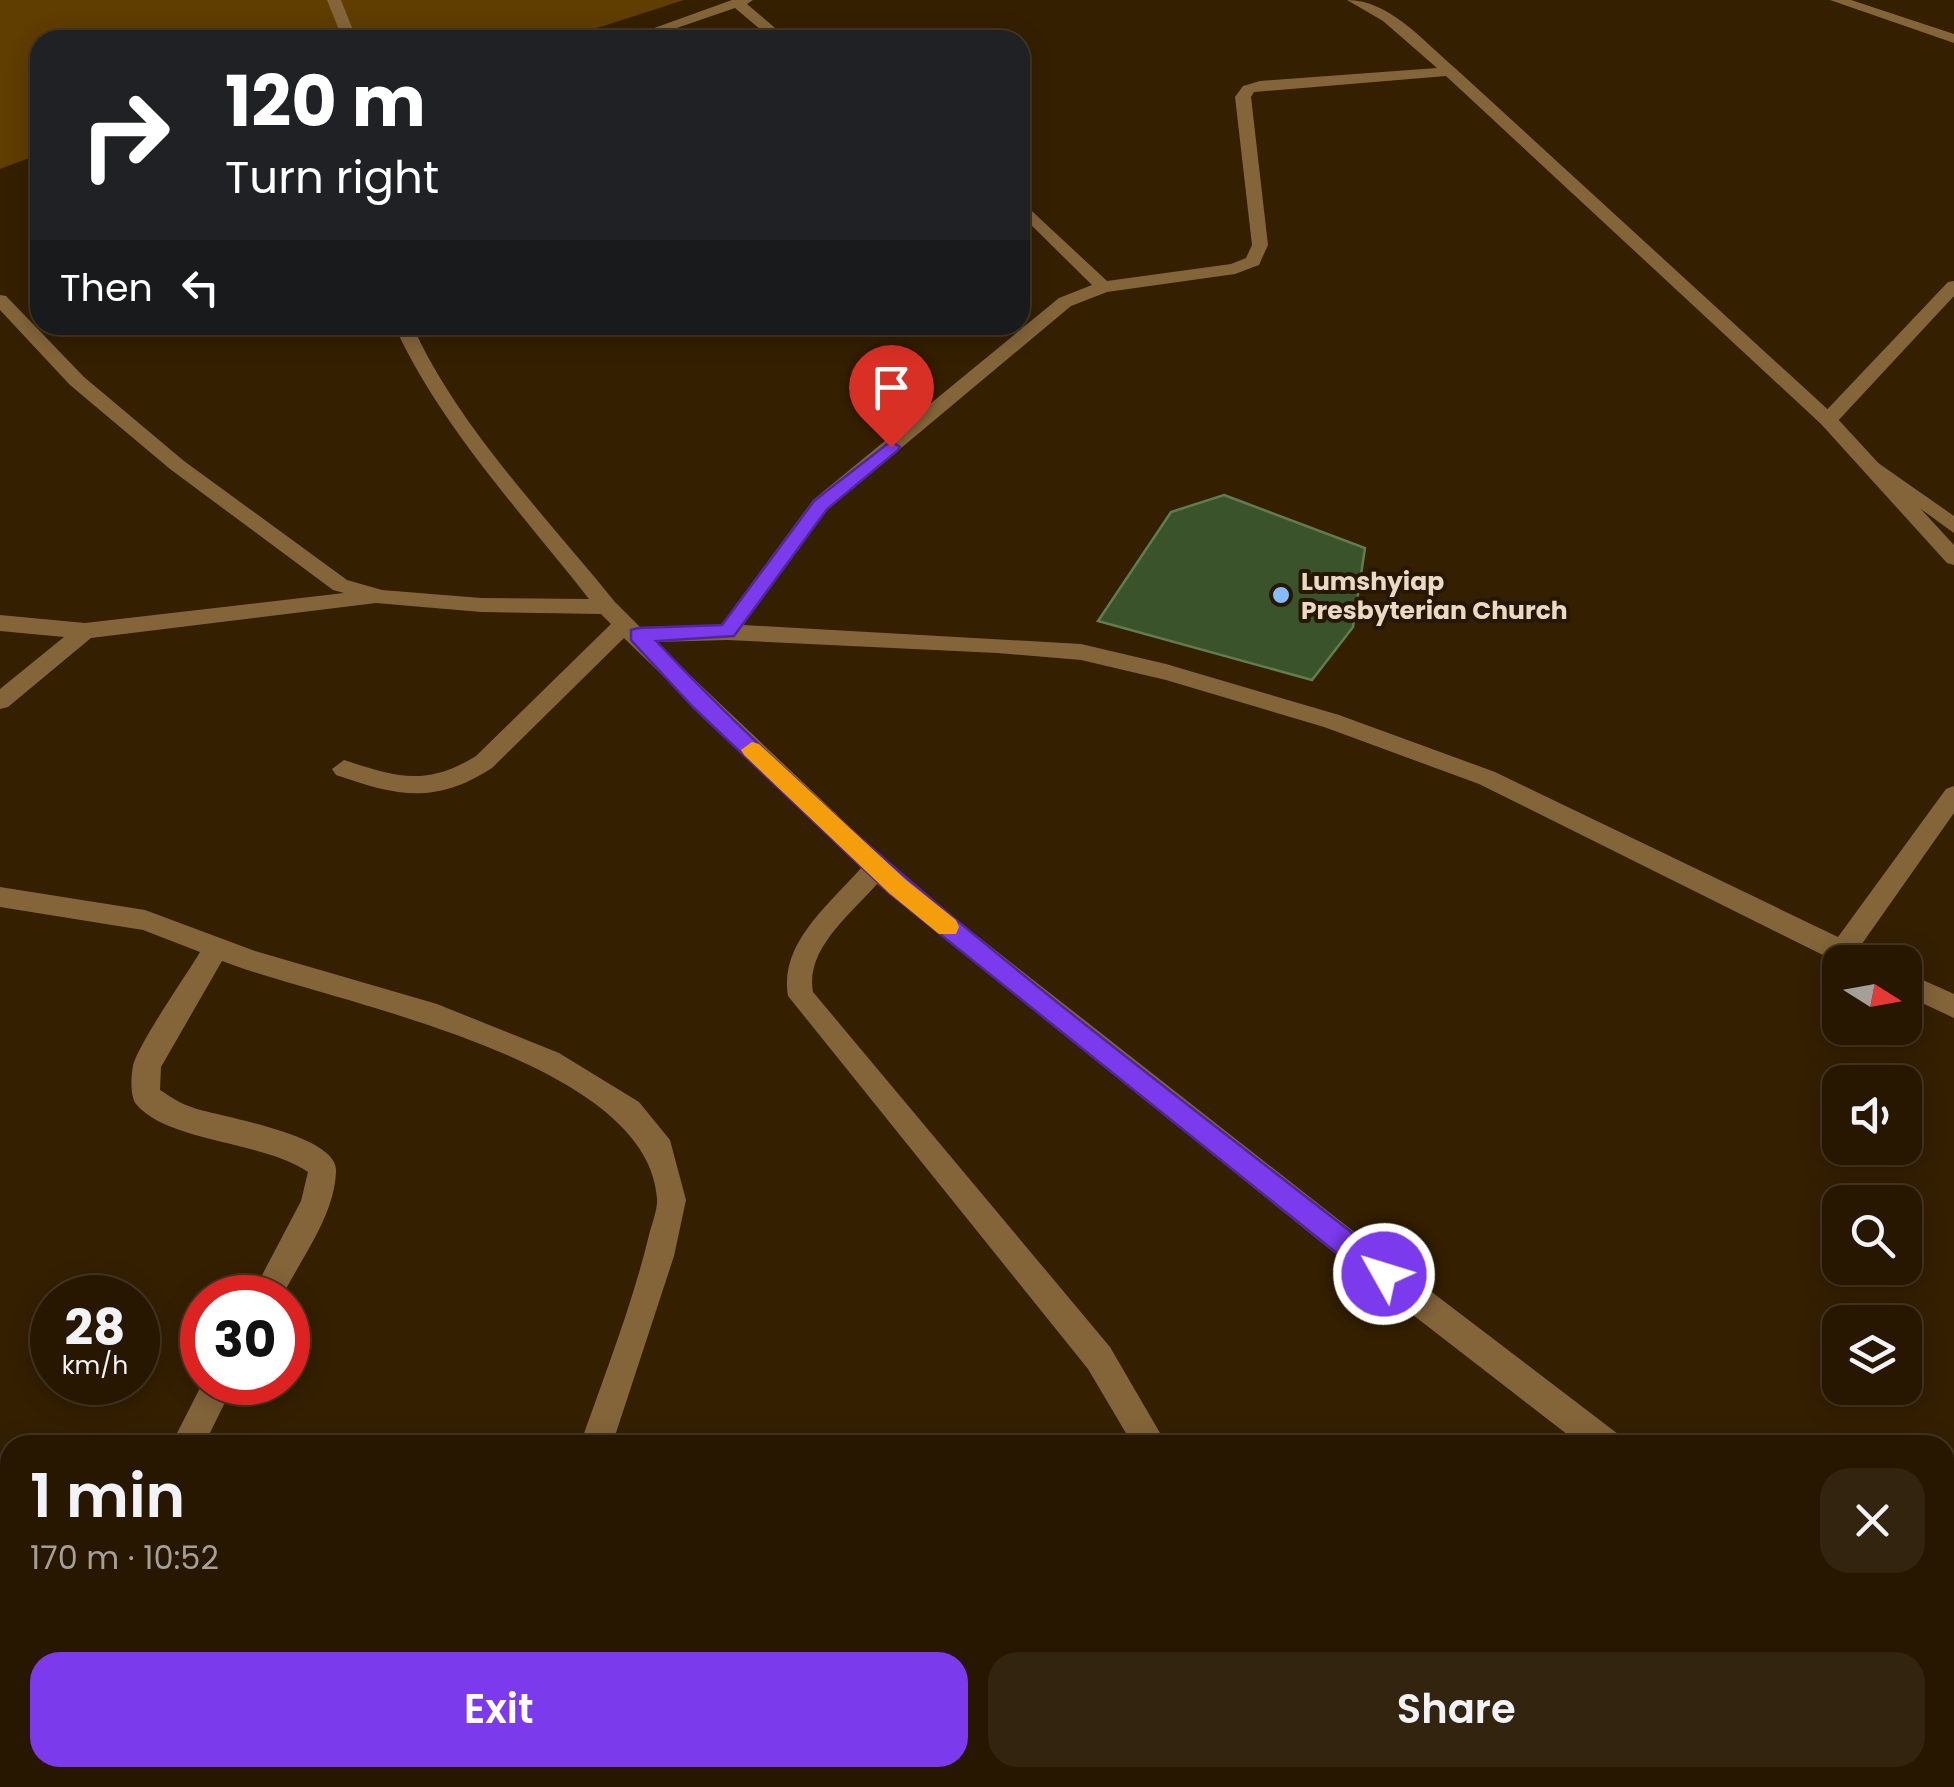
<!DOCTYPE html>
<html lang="en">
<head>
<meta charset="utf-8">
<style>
	:root { --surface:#271700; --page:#33240f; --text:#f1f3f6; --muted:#a49f99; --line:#433622; --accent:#7c3aed }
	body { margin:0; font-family:Poppins,sans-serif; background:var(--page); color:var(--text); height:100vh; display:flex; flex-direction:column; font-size:38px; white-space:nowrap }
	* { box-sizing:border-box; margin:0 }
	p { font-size:32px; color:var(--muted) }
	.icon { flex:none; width:55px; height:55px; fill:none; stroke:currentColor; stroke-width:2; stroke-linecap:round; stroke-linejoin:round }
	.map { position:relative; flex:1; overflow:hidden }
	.sheet { position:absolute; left:0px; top:1435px; width:1955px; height:352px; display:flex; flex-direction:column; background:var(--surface); border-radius:30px 30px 0 0; box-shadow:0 5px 25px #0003,0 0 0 2px var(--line) }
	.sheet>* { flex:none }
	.guide { position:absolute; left:30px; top:30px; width:1000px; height:305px; border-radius:30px; box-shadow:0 5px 25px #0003,0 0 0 2px var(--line); background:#202124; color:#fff; overflow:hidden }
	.needle { width:65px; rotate:101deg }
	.buttons { position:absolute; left:1822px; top:945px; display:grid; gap:20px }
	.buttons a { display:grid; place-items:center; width:100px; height:100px; border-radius:20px; background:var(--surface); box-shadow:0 5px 25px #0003,0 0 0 2px var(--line); font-size:50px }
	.speed { position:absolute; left:30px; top:1275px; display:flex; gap:20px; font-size:50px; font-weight:700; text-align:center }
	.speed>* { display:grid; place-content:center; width:130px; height:130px; border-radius:50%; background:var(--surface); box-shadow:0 5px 25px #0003,0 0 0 2px var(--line); line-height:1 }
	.speed small { font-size:25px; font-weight:400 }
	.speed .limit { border:15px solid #d22; background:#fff; color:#111 }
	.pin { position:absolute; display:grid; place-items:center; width:85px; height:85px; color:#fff; margin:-102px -42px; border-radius:50% 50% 50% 0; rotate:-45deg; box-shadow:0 0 10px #0007 }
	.pin .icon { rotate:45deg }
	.me { position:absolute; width:110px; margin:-55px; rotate:309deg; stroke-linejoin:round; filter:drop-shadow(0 0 8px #0008) }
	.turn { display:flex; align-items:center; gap:35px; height:210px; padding:0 30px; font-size:45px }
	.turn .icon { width:130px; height:130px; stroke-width:2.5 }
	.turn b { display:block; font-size:70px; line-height:85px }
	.then { display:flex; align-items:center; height:95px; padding:0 30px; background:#0003; gap:20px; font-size:38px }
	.round { display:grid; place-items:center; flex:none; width:105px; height:105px; border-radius:30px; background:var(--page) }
	.headline { display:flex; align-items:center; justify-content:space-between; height:170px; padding:0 30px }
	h1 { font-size:60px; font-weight:600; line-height:75px }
	.button { display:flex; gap:20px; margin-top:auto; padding:20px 30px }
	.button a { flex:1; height:115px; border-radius:30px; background:var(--accent); color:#fff; font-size:40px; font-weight:600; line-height:115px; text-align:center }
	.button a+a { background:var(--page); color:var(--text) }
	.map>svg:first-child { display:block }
</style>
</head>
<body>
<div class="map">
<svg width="1954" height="1787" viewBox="0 0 1954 1787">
	<rect width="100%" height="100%" fill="#341f00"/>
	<!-- green -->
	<path fill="#603d00" d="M0,0H684L560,40H40V154L0,169Z"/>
	<!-- building -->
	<path fill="#3a532a" stroke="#627c52" stroke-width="2.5" d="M1224,495L1365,548L1353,627L1312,680L1098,621L1171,512Z"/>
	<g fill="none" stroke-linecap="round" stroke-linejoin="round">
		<!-- lane -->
		<path fill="#84653a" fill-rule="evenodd" d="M1954,281V296L1835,424H1821V416L1948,282Z
			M1871,458L1954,516V533L1864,468V460Z"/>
		<!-- street -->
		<path fill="#84653a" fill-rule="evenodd" d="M327,0H341L357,40H343Z
			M732,0H753L747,4L789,40H773L735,8L642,40H621Z
			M1347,0C1390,0 1424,42 1455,68L1835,416L1954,545V565L1947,563L1821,424L1446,76L1254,92L1251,97L1268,245L1259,265L1235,274L1107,292L1071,306L827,510L743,625L1081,644L1166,664L1339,715L1495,772L1838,937L1946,789L1954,786V813L1859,948L1873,954L1877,962L1833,960L1479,784L1324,727L1166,680L1081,660L997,653L727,640L655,642L906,880L1395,1264L1618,1434L1623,1445H1581L1373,1284L877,884C851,914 805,949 813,992L1110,1347L1167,1445H1133L1088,1369L788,996C779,943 829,905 861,868L624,638L492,768C435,805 397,796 336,775L332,769L344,760C396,777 426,787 476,756L611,624L601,614L481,612L376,603L91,638L8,707L0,709V689L64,637L0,631V615L85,623L344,593L333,590L170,469L70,385L0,310V295L6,296L84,377L184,461L347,580L382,590L481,598L589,599C521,512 440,426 394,325H412C459,428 544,514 615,602L640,627L721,625L813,500L1059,298L1092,285L1020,214V200L1107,281L1231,264L1246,258L1252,245L1235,97L1243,86L1260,81L1437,68L1383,21Z
			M1830,0H1851L1954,34V43Z
			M0,887L145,910L255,951L437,1004L559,1053L639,1102L670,1140L686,1200L674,1256L612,1445H580C604,1376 632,1306 649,1235C652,1223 658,1209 657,1198C647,1057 330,1003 222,961L161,1067L160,1090C171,1097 181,1104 194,1108C221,1117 338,1135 336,1171C335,1215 301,1259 281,1298H250L301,1201L308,1172C263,1141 167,1142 136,1104C130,1096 131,1076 133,1066C138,1044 186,976 200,952L143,930L0,907Z
			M1905,972L1954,994V1018L1905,995Z
			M203,1382H235L204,1445H171Z
			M1945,1663L1954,1666V1702L1945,1699Z
			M24,1778H60L56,1787H20Z
			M718,1778H763L767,1787H722Z
			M1266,1778H1302L1304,1787H1268Z"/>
	</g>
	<!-- route -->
	<path fill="#7c3aed" stroke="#51269a" stroke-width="2.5" d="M891,441L900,447L897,451L827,509L734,636L656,641C877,876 1141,1066 1393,1265L1397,1274L1393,1283L1384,1287L1374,1283L889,893L694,708L631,640V630L638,628L722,625L814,501Z"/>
	<!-- slow -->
	<path fill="#f59e0b" d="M752,742L759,744L906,880L956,920L959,927L956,934H939L889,893L744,755L741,750Z"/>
	<!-- markers -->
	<circle fill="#87bbfb" stroke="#261702" stroke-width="4" cx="1281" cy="595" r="10"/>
	<g text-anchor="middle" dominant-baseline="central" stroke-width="8" stroke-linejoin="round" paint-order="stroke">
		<!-- poi labels -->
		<g font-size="25" font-weight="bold" fill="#ead9c3" stroke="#261702" text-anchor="start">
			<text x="1301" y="581">Lumshyiap<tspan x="1301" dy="29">Presbyterian Church</tspan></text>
		</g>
	</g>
</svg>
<div class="buttons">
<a><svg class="needle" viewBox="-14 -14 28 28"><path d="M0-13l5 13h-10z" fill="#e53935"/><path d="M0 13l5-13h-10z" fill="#a49f99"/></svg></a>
<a><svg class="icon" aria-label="sound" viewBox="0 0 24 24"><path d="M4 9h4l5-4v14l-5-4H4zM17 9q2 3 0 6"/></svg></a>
<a><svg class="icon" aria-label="search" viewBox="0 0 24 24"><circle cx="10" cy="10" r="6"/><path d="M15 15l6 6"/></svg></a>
<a><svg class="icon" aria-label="layers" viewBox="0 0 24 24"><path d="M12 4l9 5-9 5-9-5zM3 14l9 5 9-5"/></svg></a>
</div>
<div class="speed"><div>28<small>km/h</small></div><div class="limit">30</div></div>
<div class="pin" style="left:891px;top:447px;background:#d93025"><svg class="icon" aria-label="arrive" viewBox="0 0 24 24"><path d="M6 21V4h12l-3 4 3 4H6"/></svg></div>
<svg class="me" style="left:1384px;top:1274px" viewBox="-20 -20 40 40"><circle r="17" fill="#7c3aed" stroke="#fff" stroke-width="3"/><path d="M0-11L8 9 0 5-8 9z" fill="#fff"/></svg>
<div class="guide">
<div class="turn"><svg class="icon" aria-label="right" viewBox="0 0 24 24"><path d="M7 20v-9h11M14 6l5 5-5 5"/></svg><div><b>120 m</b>Turn right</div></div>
<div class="then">Then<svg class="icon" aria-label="left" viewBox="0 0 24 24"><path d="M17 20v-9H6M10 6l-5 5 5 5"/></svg></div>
</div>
<section class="sheet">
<div class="headline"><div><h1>1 min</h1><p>170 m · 10:52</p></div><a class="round"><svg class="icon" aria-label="close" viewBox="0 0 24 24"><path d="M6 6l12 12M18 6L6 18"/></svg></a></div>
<div class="button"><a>Exit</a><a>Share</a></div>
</section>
</div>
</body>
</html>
